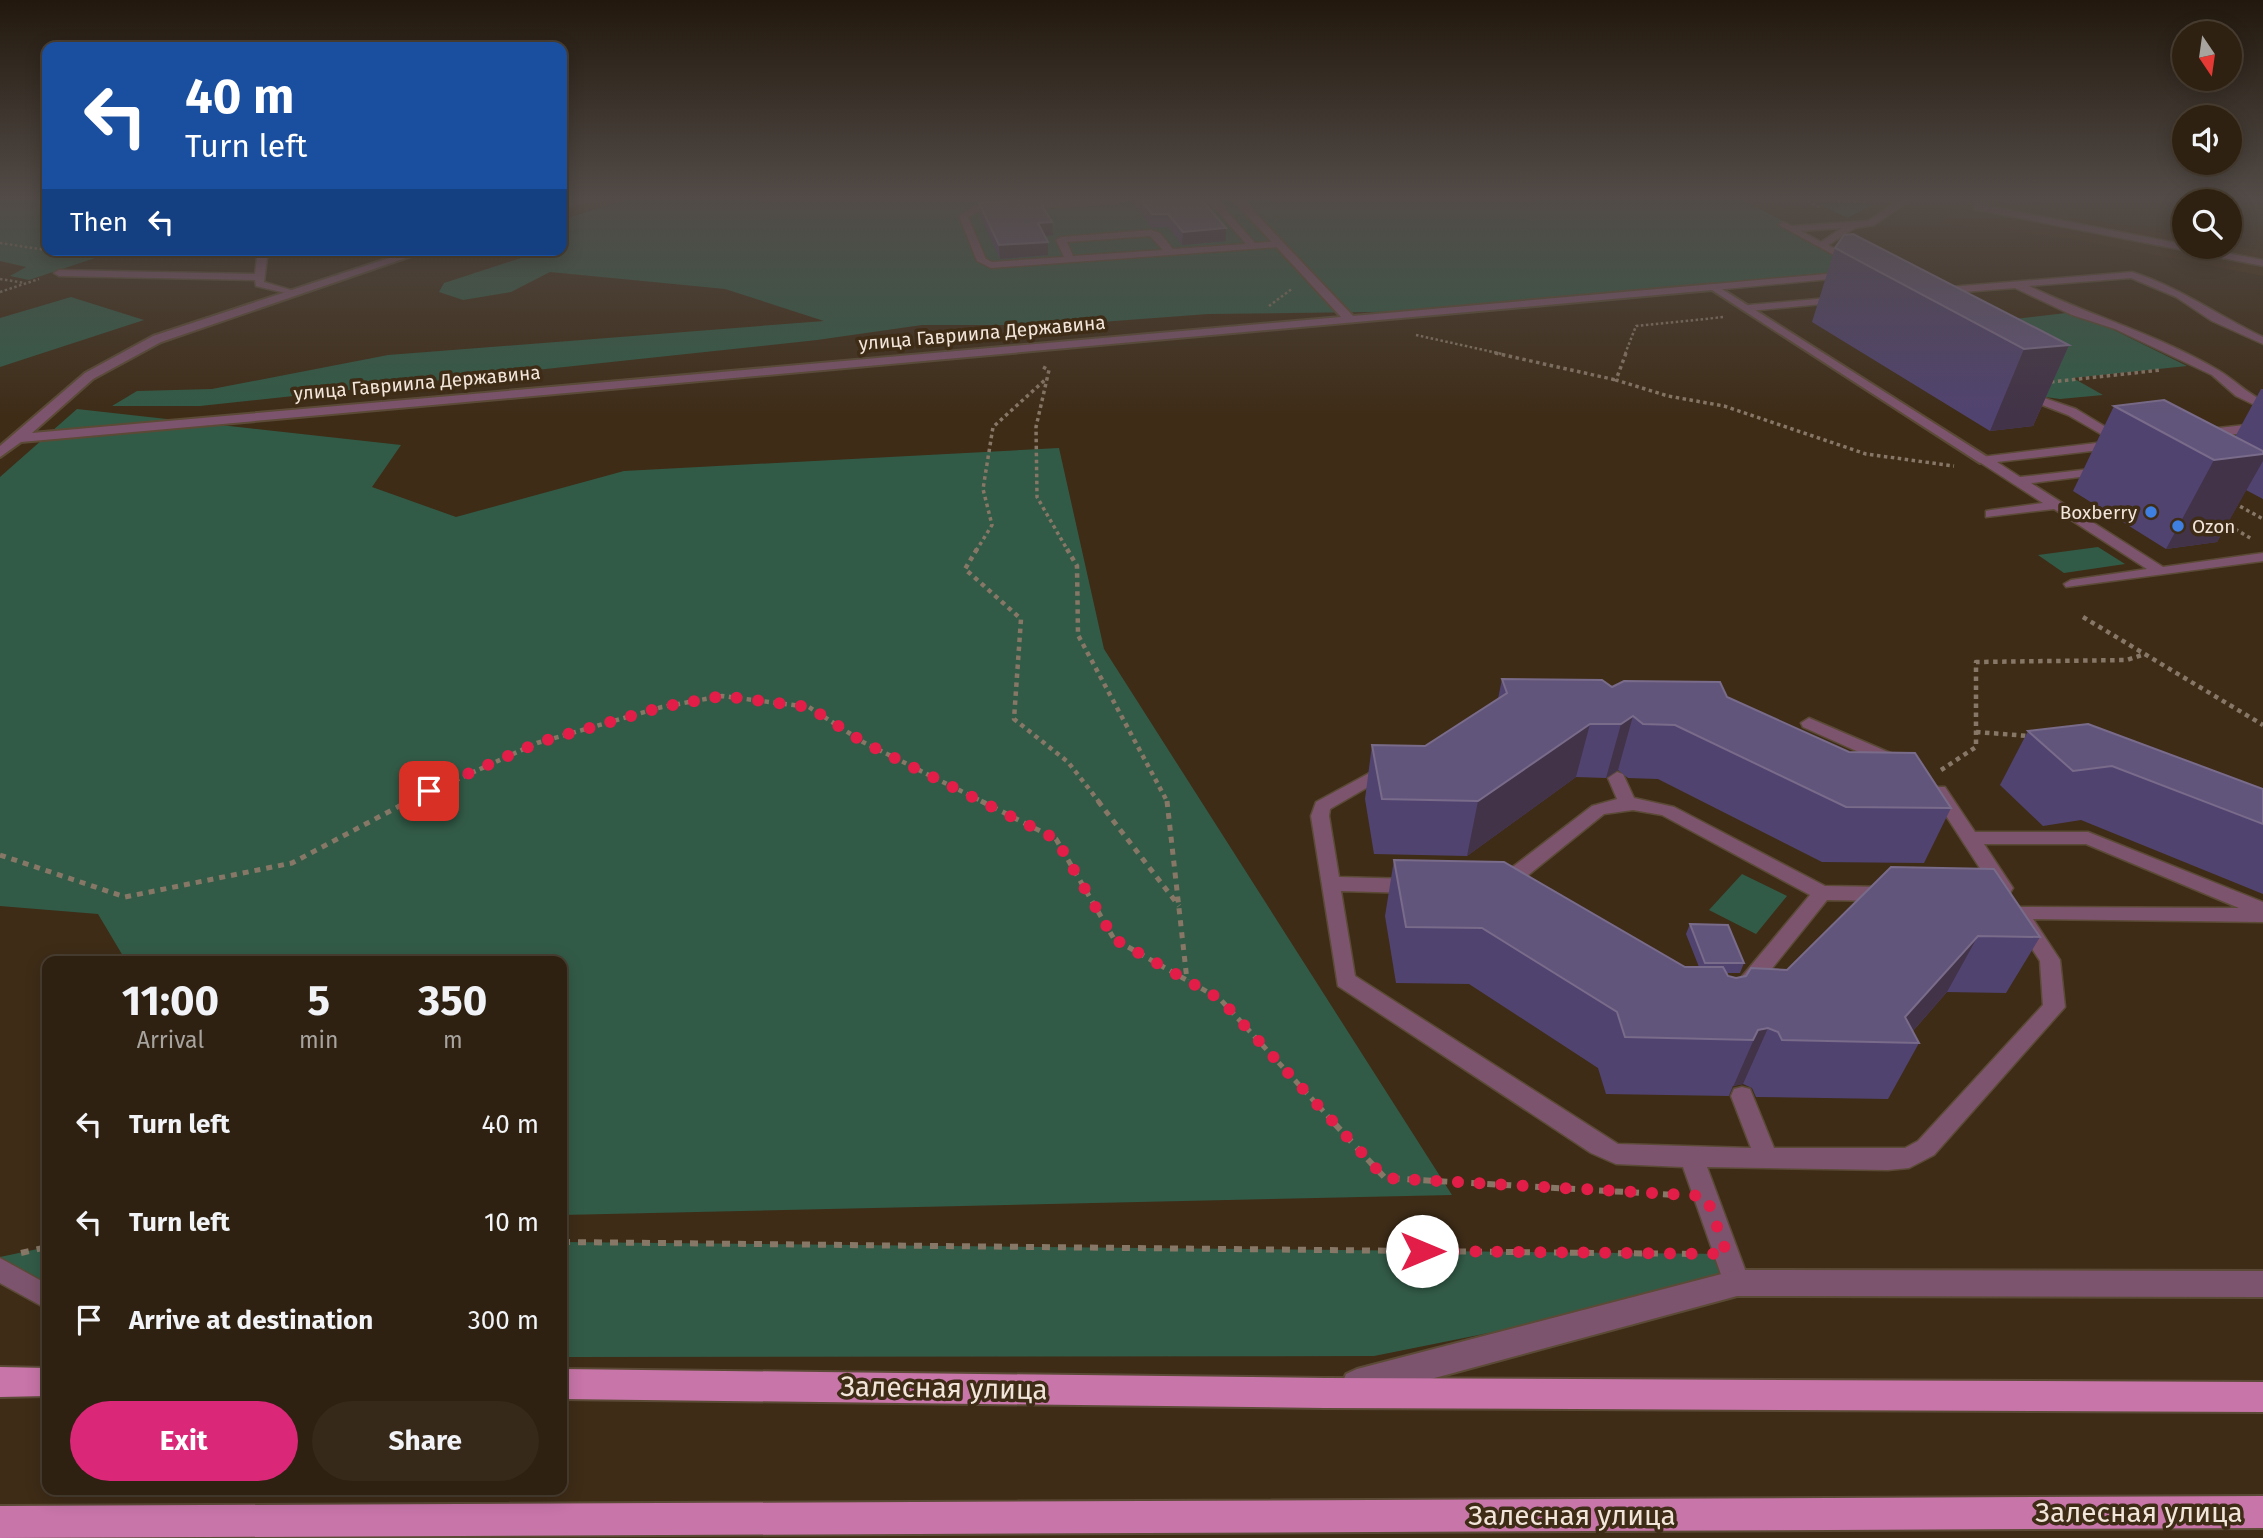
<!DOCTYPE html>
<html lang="en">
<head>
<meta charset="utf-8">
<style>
	:root { --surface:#2e2111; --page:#36291a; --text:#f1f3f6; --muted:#a7a39f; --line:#493e31; --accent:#db2777 }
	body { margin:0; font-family:"Fira Sans",sans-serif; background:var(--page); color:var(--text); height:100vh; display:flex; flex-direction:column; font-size:26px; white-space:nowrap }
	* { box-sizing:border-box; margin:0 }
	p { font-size:23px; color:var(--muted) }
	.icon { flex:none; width:38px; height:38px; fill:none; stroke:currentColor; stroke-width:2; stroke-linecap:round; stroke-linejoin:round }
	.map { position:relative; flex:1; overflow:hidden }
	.details { position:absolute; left:42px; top:956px; width:525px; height:539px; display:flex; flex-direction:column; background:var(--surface); border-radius:14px; box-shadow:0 4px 18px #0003,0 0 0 2px var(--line) }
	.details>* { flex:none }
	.top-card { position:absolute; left:42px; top:42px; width:525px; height:214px; border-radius:14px; box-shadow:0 4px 18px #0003,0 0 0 2px var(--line); background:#1a4fa0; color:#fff; overflow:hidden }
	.needle { width:46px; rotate:167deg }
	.buttons { position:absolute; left:2172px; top:21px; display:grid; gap:14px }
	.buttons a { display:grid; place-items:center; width:70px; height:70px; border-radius:50%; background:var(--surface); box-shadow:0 4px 18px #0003,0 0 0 2px var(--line); font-size:35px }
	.pin { position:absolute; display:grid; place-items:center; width:60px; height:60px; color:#fff; margin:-30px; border-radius:14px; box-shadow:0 4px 10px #0006 }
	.me { position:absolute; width:77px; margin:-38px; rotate:90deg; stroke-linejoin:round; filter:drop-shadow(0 0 5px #0008) }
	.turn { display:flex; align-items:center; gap:24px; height:147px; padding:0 28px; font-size:32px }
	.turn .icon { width:91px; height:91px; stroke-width:2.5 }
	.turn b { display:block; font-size:49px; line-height:60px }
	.then { display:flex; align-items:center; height:66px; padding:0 28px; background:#0003; gap:14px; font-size:26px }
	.eta { display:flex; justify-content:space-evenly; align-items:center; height:119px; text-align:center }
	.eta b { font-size:42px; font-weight:700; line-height:49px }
	.action { display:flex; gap:14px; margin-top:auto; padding:14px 28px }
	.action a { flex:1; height:80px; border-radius:42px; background:var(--accent); color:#fff; font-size:28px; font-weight:700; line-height:80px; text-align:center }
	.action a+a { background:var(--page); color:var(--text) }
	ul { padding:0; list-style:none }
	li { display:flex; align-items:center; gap:21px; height:98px; padding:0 28px }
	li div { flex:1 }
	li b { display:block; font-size:26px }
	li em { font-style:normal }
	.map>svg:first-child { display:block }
</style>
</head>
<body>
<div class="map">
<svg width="2263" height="1538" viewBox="0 0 2263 1538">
	<rect width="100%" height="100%" fill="#3e2c17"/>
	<!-- built -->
	<path fill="#483016" d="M1962,200H1981L2184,237V247L2230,245L2263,251V276L2079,240L1941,223Z"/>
	<!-- green -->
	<path fill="#325b47" d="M0,200H47V250H119L29,280L10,276L26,267L0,261Z
		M622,200H1743L1787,223L1777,225L1848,264L1842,272L1448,311L1208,314L1061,325H922L817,340L200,406H112L137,391L212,389L388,355L824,321L725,289L550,272L511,292L463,300L439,292L444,283L527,256L523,250H562V220Z
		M1814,202L1869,203L1874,205L1847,218Z
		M71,297L144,320L0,367V318Z
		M2066,313L2106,326L2187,366L2073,378L2103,395L2060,399L2045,397L1971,324Z
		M77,409L401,445L372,487L456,517L624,471L1059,448L1104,649L1452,1195L562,1215V961H126L98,914L0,906V477Z
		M2098,547L2125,564L2064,573L2038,555Z
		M1742,874L1787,896L1756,934L1709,910Z
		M562,1242L1726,1254L1737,1283L1374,1356L562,1357Z
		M47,1247V1286L0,1267V1257Z"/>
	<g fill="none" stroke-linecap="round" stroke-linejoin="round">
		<defs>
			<path id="service" d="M1081,200H1121L1117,203L976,212L968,217L986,259L992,262L1064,257L1056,240L1061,237L1151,230L1160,233L1173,249L1246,244L1208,200H1217L1255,243L1279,241L1284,244L1279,247L991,268L977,261L959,216L974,207ZM1150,236L1163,250L1073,256L1067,242Z
				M1900,200H1910L1874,225L1855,228L1828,245L1857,261L1859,263L1854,266L1779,225L1783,222L1792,226L1868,221ZM1842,228L1821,242L1801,231Z
				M1977,204L2263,260V266L1974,209Z
				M258,250H268L264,282L294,291V295L256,286L255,280L59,276L54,273L59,270L255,274Z
				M1848,272L1853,275L1851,277L1714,290L1709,287L1714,284Z
				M2132,272C2179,287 2219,316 2263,337V344L2212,321L2176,297L2131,278L2029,286C2091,316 2159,335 2218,370C2235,380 2244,391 2263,401V409L2236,396L2212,375L2115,329L2072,315L2015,288L1937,294L1932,291L1937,288Z
				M1839,297L1844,300L1843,302L1749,311L1744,308L1749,305Z
				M2019,392H2027L2076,409L2127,440L2117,448L1997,462L2020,477L2108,467V473L2103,474L2031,483L2163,567L2263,553V561L2066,587L2064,584L2071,580L2147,569L2054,509L1986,517V511L1991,510L2043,503L1981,463V457L2113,441L2068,415L2019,396Z
				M2263,423V431L2200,438L2194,434L2200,430Z
				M1809,718L1902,758L1905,762L1896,767L1890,766L1803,727L1801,723Z
				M1388,763L1394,764L1397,768L1394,772L1330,809L1329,816L1339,877L1411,879L1418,881L1421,886L1418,891L1411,893L1341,891L1355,976L1618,1144L1751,1148L1731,1096L1734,1089L1742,1087L1750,1089L1774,1148H1905L1918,1141L2043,1005L2040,961L2008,912L2011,907L2239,908L2086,844H1984L2013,888L2010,893H1996L1930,791L1933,787H1945L1975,832H2088L2263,902V922L2033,919L2060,960L2065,1007L1934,1155L1909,1168L1888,1170L1707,1167L1750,1283L1746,1291L1737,1295L1728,1291L1724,1283L1683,1167L1616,1164L1591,1153L1338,986L1311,816L1316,802Z
				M1617,772L1623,774L1634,798L1674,807L1825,886L1886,887L1893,889L1896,894L1893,899L1886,901L1827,900L1753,992L1746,994L1739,992L1736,986L1739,980L1810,895L1662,815L1633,810L1604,814L1511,889H1497L1494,884L1497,879L1592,806L1617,799L1608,778Z
				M0,1258L47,1284V1309L0,1283Z"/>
			<path id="minor" d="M572,200H587L562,209V203Z
				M1233,200H1243L1353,316L1714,284L1992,460L1980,463L1712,290L21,442L0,457V446L85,373L153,336L413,250H429L161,342L93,379L32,433L1341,317Z
				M1737,1270L2263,1271V1297L1737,1296L1357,1399L1346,1394L1342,1384L1346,1374L1357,1369Z"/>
			<path id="primary" d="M0,1367L47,1368V1396L0,1397Z
				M562,1369L1325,1378L2263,1382V1412L1325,1408L562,1399Z
				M2263,1496V1528L0,1538V1506Z"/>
		</defs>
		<!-- service casing -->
		<use href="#service" stroke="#5b4a36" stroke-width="3"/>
		<!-- minor casing -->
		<use href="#minor" stroke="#5b4a36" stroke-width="4"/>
		<!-- primary casing -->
		<use href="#primary" stroke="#5b4a36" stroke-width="4"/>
		<!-- path-far4 -->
		<path stroke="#877766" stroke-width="2.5" stroke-dasharray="2.5 2.5" stroke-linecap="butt" d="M1803,200L1866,202
			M1808,201L1819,207
			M0,243L59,252
			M94,253L104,250
			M0,279L25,283
			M0,292L39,279
			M1269,306L1293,288
			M1416,335L1502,354
			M1625,354L1636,326L1724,317"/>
		<!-- path-far3 -->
		<path stroke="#877766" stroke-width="3.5" stroke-dasharray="3.5 3.5" stroke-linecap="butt" d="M1495,353L1616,380
			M1626,353L1616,380L1668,396L1724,406L1866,454L1954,466
			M1043,367L1049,370L1036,427L1037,497L1068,551
			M2051,382L2161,370
			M2234,503L2263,519
			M2223,522L2252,539
			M976,551L992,525L983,489L993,427L1046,379"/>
		<!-- path-far2 -->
		<path stroke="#877766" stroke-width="4.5" stroke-dasharray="4.5 4.5" stroke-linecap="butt" d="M977,549L965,569L1021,619L1014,719L1068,762L1100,803
			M1067,549L1077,566L1078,635L1168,803
			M2083,617L2263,725
			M1976,732L2029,736
			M1941,770L1976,747V662L2127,660L2145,654
			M406,803L537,743L662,707L722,696L809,707L863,742L985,803"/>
		<!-- path-far1 -->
		<path stroke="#877766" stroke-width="5" stroke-dasharray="6 6" stroke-linecap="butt" d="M981,801L1056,839L1114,939L1220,999L1337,1126
			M1098,801L1179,906
			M1167,801L1187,980
			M0,855L125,897L292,863L409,801"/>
		<!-- path -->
		<path stroke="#877766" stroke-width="6" stroke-dasharray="8 8" stroke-linecap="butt" d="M1335,1124L1385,1178L1677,1195
			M562,1242L1698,1254
			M21,1253L47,1247"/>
		<!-- service -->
		<use href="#service" fill="#7d546d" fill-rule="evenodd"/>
		<!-- minor -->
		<use href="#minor" fill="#7d546d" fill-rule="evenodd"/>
		<!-- primary -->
		<use href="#primary" fill="#c875a9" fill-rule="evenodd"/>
	</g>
	<!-- wall -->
	<path fill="#514370" d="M1135,200H1202L1226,228V241L1182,245L1168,227L1152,228L1135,205Z
		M979,203L1053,235L1045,236L1048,242V255L1000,259L980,216Z
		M1835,248L2069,345L2033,426L1990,431L1812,322Z
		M2261,389H2263V499L2246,490L2217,542L2166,549L2073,491L2114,406L2235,437Z
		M1502,679L1727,697L1951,808L1924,863L1822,862L1658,779L1628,778L1618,770L1606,778L1576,777L1467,856L1374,854L1365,799L1372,745L1425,746L1498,699Z
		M2028,731L2263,789V894L2081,820L2043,826L2000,785Z
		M1394,860L1685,967H1699L1686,934L1690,924L1744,963L1740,973H1726L1728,976L1736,978L1787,970L1891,867L2040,937L2006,993L1947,992L1913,1031L1919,1043L1888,1099L1756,1097L1752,1088L1743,1084L1733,1086L1729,1096L1606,1094L1598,1068L1469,984L1396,983L1385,916Z"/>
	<!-- shaded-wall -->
	<path fill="#423348" d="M1052,222L1053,235L1038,237V223Z
		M1226,228V241L1182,245L1183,232Z
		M1048,242V255L1000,259L999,245Z
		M2069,345L2033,426L1990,431L2024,349Z
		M2263,454V461L2217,542L2166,549L2214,460Z
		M1633,716L1618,770L1606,778L1621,724Z
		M1590,724L1576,777L1467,856L1478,801Z
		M1978,936L1947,992L1903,1042L1905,1017Z
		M1768,1028L1743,1084L1733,1086L1729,1096L1758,1030Z"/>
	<!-- building -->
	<path fill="#62557b" stroke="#796b8a" stroke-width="2" d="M1025,200H1039L1052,222L1038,223L1048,242L999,245L979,203Z
		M1141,200H1202L1226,228L1183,232L1168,214H1152Z
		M1853,234L2069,345L2024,349L1835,248L1844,235Z
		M2164,400L2263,451V454L2214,460L2114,406Z
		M1502,679L1602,680L1612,687L1624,681L1720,682L1727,697L1849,752L1915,753L1951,808L1846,807L1675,725L1643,724L1633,716L1621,724H1590L1478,801L1382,799L1372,745L1425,746L1507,693Z
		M2088,724L2263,789V824L2112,766L2073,771L2028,731Z
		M1394,860L1504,862L1685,967H1723L1728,976L1736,978L1746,976L1751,968L1787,970L1891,867L1994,869L2040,937L1978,936L1905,1017L1919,1043L1782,1040L1778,1032L1768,1028L1758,1030L1753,1040L1625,1037L1617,1012L1482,928L1406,927Z
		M1690,924L1728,925L1744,963H1705Z"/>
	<!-- sky -->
	<linearGradient id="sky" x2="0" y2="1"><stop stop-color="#22180d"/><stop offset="0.48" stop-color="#524b47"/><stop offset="1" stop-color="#524b47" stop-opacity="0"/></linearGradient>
	<rect width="2263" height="415" fill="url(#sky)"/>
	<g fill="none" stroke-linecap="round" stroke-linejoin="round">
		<!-- route -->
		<path stroke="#e11d48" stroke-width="12" stroke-dasharray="0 21.6" d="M429,791L537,743L662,707L722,696L809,707L863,742L1056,839L1114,939L1220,999L1385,1178L1706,1196L1727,1254L1422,1251"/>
	</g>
	<!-- markers -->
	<g fill="#3f7fe0" stroke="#3e2c17" stroke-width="2.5">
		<circle cx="2151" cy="512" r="7"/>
		<circle cx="2178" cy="526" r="7"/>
	</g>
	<g text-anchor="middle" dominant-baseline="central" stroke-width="7" stroke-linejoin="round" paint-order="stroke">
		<!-- far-street labels -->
		<g font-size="19" fill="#f2e5d9" stroke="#3e2c17">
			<text transform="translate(982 333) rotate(-5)">улица Гавриила Державина</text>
			<text transform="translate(417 383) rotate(-5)">улица Гавриила Державина</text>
		</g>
		<!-- far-poi labels -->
		<g font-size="19" fill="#f2e5d9" stroke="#3e2c17" text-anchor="end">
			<text x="2137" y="512">Boxberry</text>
			<text x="2192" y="526" text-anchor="start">Ozon</text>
		</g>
		<!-- near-street labels -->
		<g font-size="28" fill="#f2e5d9" stroke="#3e2c17">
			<text transform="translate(944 1388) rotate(1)">Залесная улица</text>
			<text x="2139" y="1512">Залесная улица</text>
			<text x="1572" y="1515">Залесная улица</text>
		</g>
	</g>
</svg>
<div class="buttons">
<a><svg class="needle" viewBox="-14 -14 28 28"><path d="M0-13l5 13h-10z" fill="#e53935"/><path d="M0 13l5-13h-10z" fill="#a7a39f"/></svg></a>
<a><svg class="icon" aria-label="sound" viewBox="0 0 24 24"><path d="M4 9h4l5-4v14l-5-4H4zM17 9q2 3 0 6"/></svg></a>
<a><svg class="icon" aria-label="search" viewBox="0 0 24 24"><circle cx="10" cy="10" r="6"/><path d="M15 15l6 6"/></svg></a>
</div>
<div class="pin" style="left:429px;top:791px;background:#d93025"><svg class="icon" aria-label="arrive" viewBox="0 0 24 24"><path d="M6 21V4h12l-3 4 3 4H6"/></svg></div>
<svg class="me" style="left:1422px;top:1251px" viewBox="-20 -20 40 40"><circle r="19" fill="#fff"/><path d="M0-13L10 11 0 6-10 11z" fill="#e11d48"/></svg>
<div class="top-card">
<div class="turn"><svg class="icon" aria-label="left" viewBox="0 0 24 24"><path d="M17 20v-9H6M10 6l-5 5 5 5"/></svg><div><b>40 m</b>Turn left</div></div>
<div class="then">Then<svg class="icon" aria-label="left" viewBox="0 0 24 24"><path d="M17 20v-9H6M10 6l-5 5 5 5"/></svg></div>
</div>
<section class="details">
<div class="eta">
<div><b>11:00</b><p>Arrival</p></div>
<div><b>5</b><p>min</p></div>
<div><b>350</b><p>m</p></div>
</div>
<ul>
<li><svg class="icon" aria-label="left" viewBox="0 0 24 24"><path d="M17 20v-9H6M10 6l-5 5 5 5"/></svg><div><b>Turn left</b></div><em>40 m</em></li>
<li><svg class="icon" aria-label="left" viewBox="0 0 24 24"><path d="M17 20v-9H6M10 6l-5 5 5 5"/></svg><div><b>Turn left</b></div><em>10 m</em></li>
<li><svg class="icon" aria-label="arrive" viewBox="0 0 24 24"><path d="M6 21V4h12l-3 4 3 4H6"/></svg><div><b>Arrive at destination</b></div><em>300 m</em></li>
</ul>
<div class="action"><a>Exit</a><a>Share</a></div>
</section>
</div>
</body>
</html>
